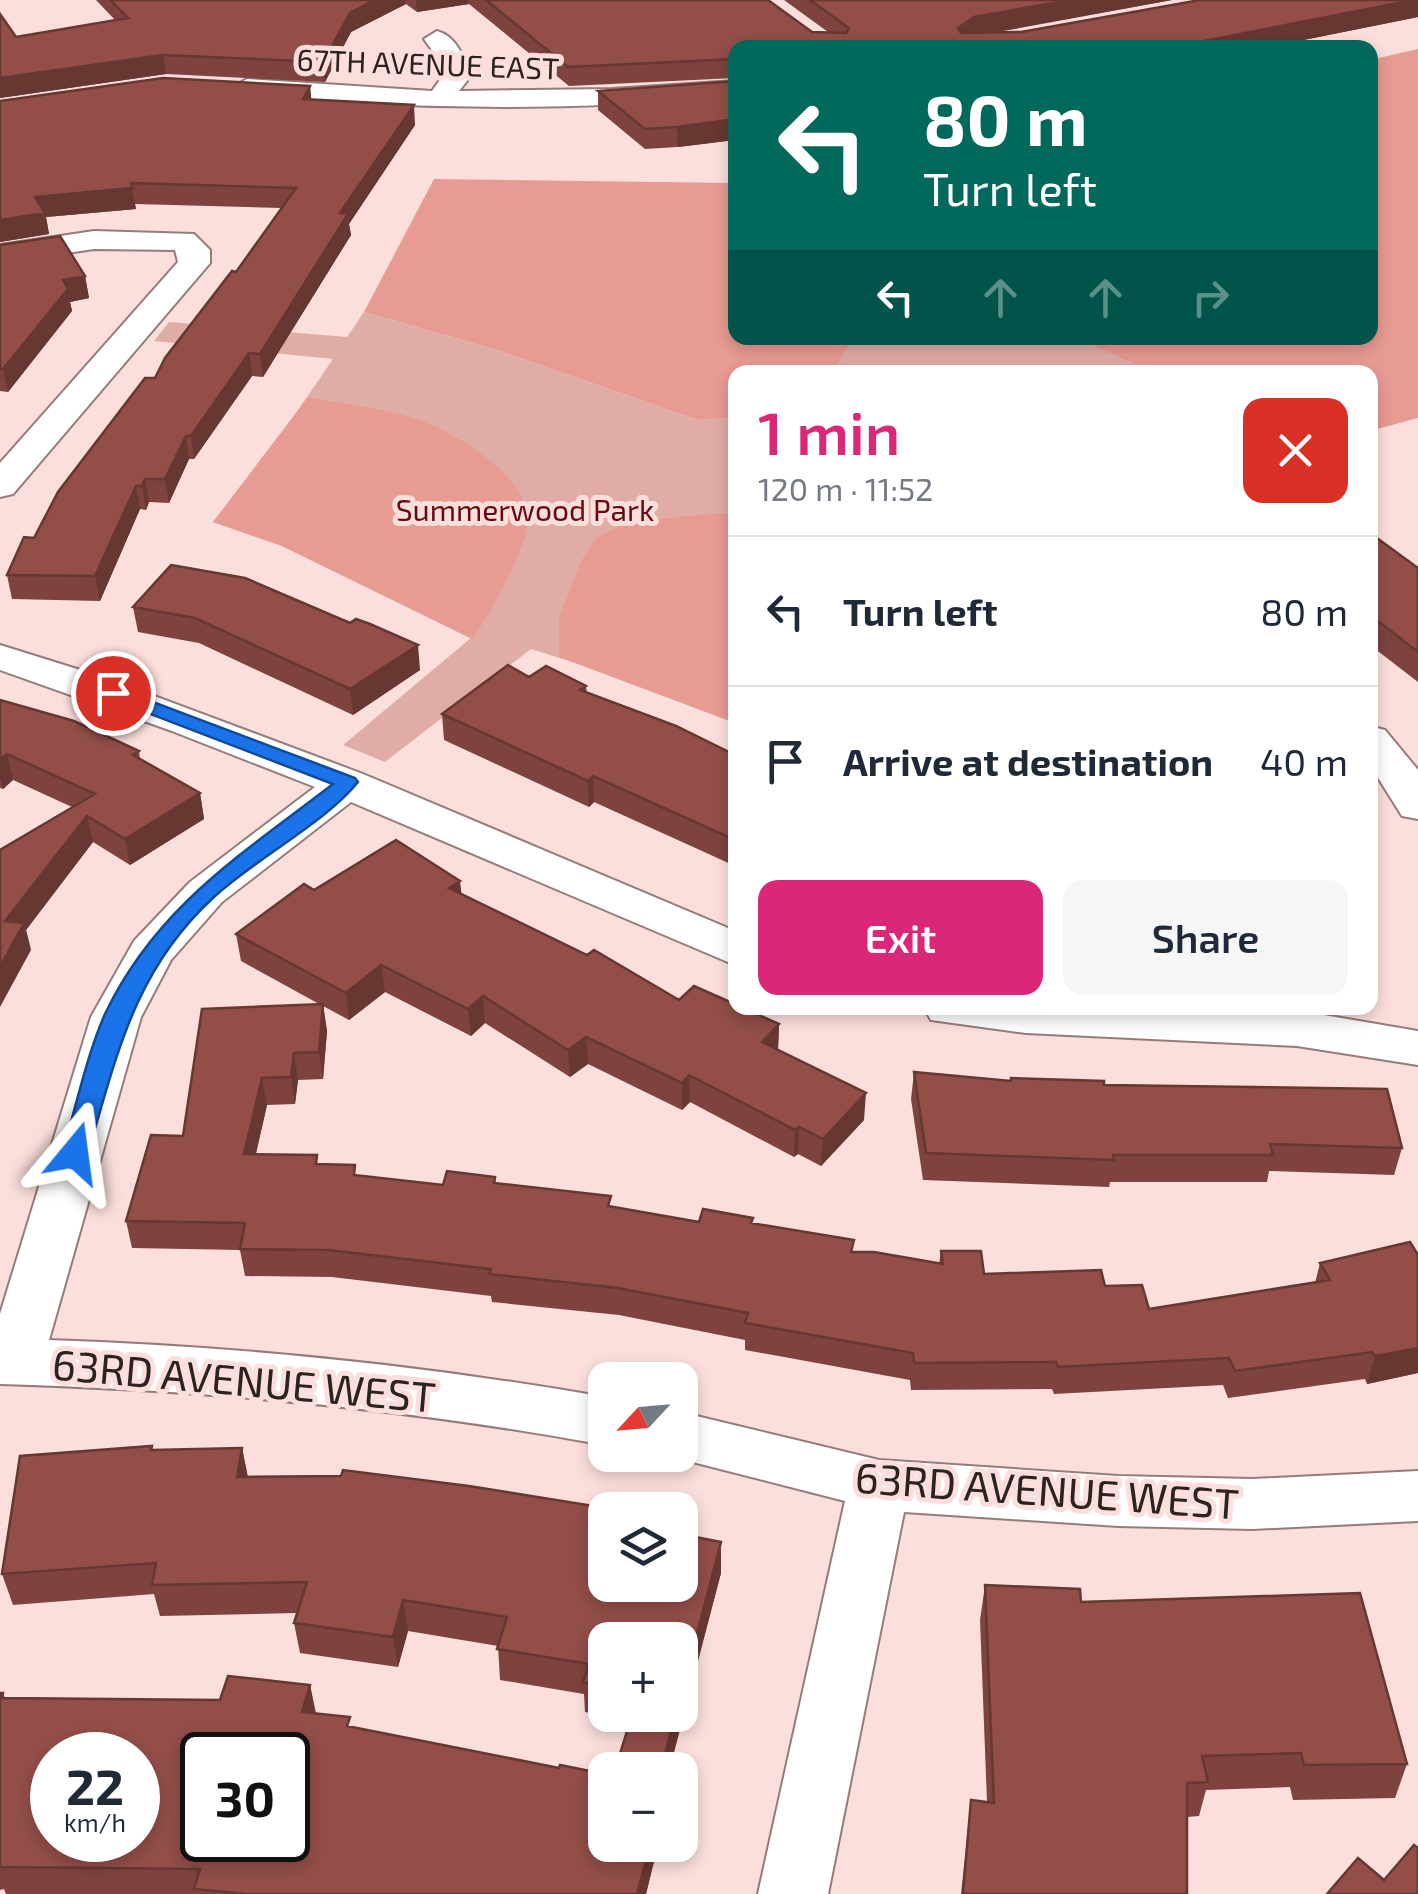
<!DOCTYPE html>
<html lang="en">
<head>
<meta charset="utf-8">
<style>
	:root { --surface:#fff; --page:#f6f6f7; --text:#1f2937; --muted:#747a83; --line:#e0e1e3; --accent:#db2777 }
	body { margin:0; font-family:"Exo 2",sans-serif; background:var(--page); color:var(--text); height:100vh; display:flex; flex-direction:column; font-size:38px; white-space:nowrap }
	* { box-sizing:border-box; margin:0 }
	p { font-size:32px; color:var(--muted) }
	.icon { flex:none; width:55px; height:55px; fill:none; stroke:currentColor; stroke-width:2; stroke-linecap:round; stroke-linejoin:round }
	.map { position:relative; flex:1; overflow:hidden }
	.drawer { position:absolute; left:728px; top:365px; width:650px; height:650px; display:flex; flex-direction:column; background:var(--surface); border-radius:20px; box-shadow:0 5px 15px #0003 }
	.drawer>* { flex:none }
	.guide { position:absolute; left:728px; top:40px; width:650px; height:305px; border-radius:20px; box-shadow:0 5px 15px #0003; background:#00695c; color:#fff; overflow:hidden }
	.needle { width:65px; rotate:244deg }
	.fabs { position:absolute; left:588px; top:1362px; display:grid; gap:20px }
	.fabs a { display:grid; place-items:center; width:110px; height:110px; border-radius:20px; background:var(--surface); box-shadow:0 5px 15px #0003; font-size:50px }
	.speed { position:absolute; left:30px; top:1732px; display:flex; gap:20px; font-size:50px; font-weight:700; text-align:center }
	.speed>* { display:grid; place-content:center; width:130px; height:130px; border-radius:50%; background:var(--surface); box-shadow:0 5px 15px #0003; line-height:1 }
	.speed small { font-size:25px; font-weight:400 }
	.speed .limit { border:5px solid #111; border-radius:15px; background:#fff; color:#111 }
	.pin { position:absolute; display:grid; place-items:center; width:85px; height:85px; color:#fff; margin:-42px; border:5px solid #fff; border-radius:50%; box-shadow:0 2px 10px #0007 }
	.me { position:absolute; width:110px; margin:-55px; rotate:16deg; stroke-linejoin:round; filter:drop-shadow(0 0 8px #0008) }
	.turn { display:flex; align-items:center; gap:35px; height:210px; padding:0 30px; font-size:45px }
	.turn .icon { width:130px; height:130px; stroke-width:2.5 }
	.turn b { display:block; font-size:70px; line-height:85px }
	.lanes { display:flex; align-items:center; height:95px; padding:0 30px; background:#0003; justify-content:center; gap:50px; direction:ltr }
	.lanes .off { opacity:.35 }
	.round { display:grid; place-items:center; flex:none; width:105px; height:105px; border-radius:20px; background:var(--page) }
	.head { display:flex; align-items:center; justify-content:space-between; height:170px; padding:0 30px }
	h1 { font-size:60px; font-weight:600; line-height:75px; color:var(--accent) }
	.cta { display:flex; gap:20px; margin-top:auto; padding:20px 30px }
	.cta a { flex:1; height:115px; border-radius:20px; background:var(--accent); color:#fff; font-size:40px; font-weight:600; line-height:115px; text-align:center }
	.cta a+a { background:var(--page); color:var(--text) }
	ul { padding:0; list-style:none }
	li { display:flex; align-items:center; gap:30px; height:150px; padding:0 30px; border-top:2px solid var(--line) }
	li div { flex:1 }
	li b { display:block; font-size:38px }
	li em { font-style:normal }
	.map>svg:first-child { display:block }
</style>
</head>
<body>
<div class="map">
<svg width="1418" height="1894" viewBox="0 0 1418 1894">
	<rect width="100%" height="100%" fill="#fcdfdc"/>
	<!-- green -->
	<path fill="#e0aca6" d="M364,312L494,349L698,420L735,418V723L617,676L531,649L385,762L343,745L471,638L282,546L213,522L279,438L333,359L154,341L169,322L347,337Z
		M853,338H1076L1151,372H834Z"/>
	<!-- forest -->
	<path fill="#e89b93" d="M1418,49V418L1370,431V372H1151L1076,338H1370V60Z
		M434,179L735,183V338H853L834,372H735V418L698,420L494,349L364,312Z
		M308,397C340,404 375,407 407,416C449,428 527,472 528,521C528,545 488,619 472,639L282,546L213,522Z
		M721,513L735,516V723L559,657V618L582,560L595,539L627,522Z"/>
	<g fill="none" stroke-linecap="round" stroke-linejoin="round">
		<defs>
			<path id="street" d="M437,31C456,36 466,59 470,77L459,91L612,89L735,81V97C568,111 413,110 247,95L233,87L247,79L432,91L442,77L440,61L424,39Z
				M94,231L194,234L210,250V263L13,494L0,497V463L178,262L175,250L94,249L0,263V245Z
				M0,645L109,679L363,774L735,931V965L351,802L222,902L171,960L141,1017L49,1340C235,1346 421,1365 605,1397V1445C405,1408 204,1390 0,1384V1314L91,1017L134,941L190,882L315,787L172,731L0,670Z
				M1370,726L1385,730L1418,770V819L1402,816L1370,765Z
				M924,1008L1257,1009L1318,1014L1418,1031V1065L1297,1046L1026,1033L931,1020Z
				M680,1412L879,1460L1118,1476L1252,1479L1418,1471V1521L1252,1529L1118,1526L904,1512L828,1894H758L845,1501L665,1455H680Z"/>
		</defs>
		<!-- street casing -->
		<use href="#street" stroke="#957c79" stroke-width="4"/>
		<!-- street -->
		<use href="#street" fill="#fff" fill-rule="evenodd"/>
	</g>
	<!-- wall -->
	<path fill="#7e433e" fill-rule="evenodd" d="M96,0H768L812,32H828L784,0H1172L993,33L1021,32L1418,0V17L1264,48H735V78L569,86L469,4L417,12L406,4L351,32L325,82L166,74L0,98V14L16,37L115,20Z
		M735,81V140L678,147L645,149L598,110V91Z
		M310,86L311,100L415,125L349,224L351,235L263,377L252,376L194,459H189L169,503L149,502L146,510L140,509L100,601L12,599L7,575L236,272L281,208L135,204L136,209L46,217L49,234L0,242V101Z
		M0,245L85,276L89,298L70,302L72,311L8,392L0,391Z
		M1370,533L1418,568V682L1370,645Z
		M133,607L350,623L420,670L353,715L199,643L138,632Z
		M529,677L586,686L587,693L735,755V866L594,802L589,807L444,740L442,714Z
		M0,700L139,751L140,759L200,793L204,819L130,865L93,842L26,930L31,950L0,850L72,807L13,780L3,789L0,788Z
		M314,890L462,894L679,1000L779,1024L778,1050L864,1120L821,1166L798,1154L794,1157L690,1102L682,1110L588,1064L570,1077L485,1023L471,1036L385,992L349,1020L323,1006L327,1031L323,1079L298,1080L295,1104L267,1105L256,1154L319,1164L357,1175L443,1185L495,1177L496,1184L611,1207L699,1222L753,1223L853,1252L939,1264L941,1251L984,1274L1105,1286L1149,1309L1315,1283L1320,1263L1418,1255V1373L1367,1384L1365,1379L1228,1398L1223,1385L1054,1394L1052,1389L911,1390L910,1380L745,1350V1340L619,1315L492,1302L491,1296L332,1277L245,1276L240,1250L132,1248L126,1221L183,1136L321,1005L241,961L236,934Z
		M914,1072L1011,1081L1104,1085L1402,1148L1394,1175L1269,1171L1267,1182H1110L1109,1187L923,1180L911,1099Z
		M152,1446V1450L242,1448L248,1477L341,1476L343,1470L469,1486L606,1508L605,1585H680V1534L721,1542V1573L670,1768L694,1773V1803L684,1849L666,1845H680V1770H615L630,1721L585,1712L584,1694L500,1680L498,1646L408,1631L398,1667L300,1653L294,1623L297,1613L160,1616L154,1594L13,1605L2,1574L20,1456ZM605,1640H680V1715H605Z
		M985,1585L1081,1602L1407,1764L1395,1798L1293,1800L1290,1787L1206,1790L1199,1816L1187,1817V1894H961L971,1800L987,1802L980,1620Z
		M310,1685L316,1713L352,1727L605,1845H658L646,1894H6L4,1889L0,1890V1693H3L5,1698L220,1700Z"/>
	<!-- shaded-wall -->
	<path fill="#673732" d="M375,0H406V4L351,32L325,82L323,62L350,13Z
		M416,0H468L469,4L417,12Z
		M1070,0H1172L972,36L956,47L958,28L974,17Z
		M1413,0H1418V17L1264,48H1169Z
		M163,55L166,74L0,98V78Z
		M310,86L312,106L303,99Z
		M414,105L415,125L349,224L351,235L263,377L260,354L340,213Z
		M735,119V140L678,147L677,127Z
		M132,188L136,209L46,217L49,234L0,242V220L35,197Z
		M85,276L89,298L70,302L72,311L8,392L3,369L63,280Z
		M249,353L252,376L194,459L191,436Z
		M186,436L189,459L169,503L165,479Z
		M145,479L149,502L146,510L142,486Z
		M136,486L140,509L100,601L95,576Z
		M418,645L420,670L353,715L350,689Z
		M7,754L13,780L3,789L0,776V760Z
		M593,776L594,802L589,807L588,781Z
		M200,793L204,819L130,865L125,839Z
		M87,816L93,842L26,930L31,950L0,1007V967L5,921Z
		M460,881L463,907L449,888Z
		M381,965L385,992L349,1020L346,993Z
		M483,996L485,1023L471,1036L468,1009Z
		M323,1004L327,1031L323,1079L319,1052Z
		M779,1024L778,1051L762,1042Z
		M586,1037L588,1064L570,1077L568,1050Z
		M294,1053L298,1080L295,1104L291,1077Z
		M689,1075L690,1102L682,1110V1083Z
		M262,1078L267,1105L249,1182L244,1154Z
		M866,1093L864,1120L821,1166L823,1139Z
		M799,1127L798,1154L794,1157L795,1130Z
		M1418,1348V1373L1367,1384L1375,1356Z
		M242,1448L248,1479L237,1477Z
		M721,1542V1573L669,1770L662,1766L675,1715H680V1698Z
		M403,1600L408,1631L398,1667L393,1637Z
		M310,1685L316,1716L302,1712Z
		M694,1773V1803L684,1849L683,1819Z
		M650,1845H658L646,1894H637Z"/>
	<!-- building -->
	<path fill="#934e48" stroke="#673732" stroke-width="2.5" fill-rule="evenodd" d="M110,0H375L350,13L323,62L163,55L0,78V14L16,37L128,18Z
		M486,0H768L812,32L846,33L849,28L810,0H1070L974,17L958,28L961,33L1021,32L1200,0H1413L1169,48H735V59L568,67Z
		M163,78L310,86L303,99L414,105L340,213L348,214L260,354L249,353L191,436H186L165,479H145L142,486H136L95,576L7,575L24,537L34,538L58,492L145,378H155L165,358L232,271L236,272L296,188L131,183L132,188L35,197L45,213L0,220V101Z
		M735,81V119L677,127L645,129L598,91Z
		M60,236L85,276L63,280L68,289L3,369H0V245Z
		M1370,533L1418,568V652L1370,615Z
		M171,565L245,578L350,623L356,619L370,624L418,645L350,689L195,618L133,607Z
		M508,665L529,677L546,666L586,686L580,690L676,726L735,755V840L593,776L588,781L442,714Z
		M0,700L74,721L139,751L133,755L200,793L125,839L87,816L5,921L24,923L0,967V850L95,794L7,754L0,760Z
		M396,840L460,881L449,888L587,955L594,950L679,1000L694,986L735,1004V1008H743L779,1024L762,1042L866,1093L823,1139L799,1127L795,1130L689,1075L682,1083L586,1037L568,1050L483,996L468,1009L381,965L346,993L236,934L304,884L314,890Z
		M323,1004L319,1052L294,1053L291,1077L262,1078L244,1154L317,1155L316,1164L355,1165L354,1175L443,1185L447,1171L495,1177L494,1183L611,1196L608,1206L699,1222L703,1209L753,1218L751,1223L854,1240L851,1252H874L943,1264L941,1251H981L984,1274L1101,1270L1105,1286L1142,1285L1149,1309L1330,1280L1320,1263L1410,1242L1418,1255V1348L1375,1356L1372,1352L1235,1371L1229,1358L1058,1367L1056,1362L914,1363L913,1353L745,1323L748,1313L618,1288L489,1274L491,1269L328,1250L240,1249L245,1223L126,1221L151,1135L183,1136L202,1009Z
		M914,1072L1011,1081V1078L1104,1081V1085L1387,1089L1402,1148L1270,1144L1273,1155H1113L1114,1160L926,1153Z
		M152,1446L151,1450L242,1448L237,1477L341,1476L343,1470L469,1486L606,1508L603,1519H605V1585H680V1534L721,1542L680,1698V1640H605V1686L583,1682L589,1664L497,1649L507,1617L403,1600L393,1637L294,1623L307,1582L152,1585L156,1563L2,1574L20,1456Z
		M985,1585L1080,1589L1081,1602L1360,1593L1407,1764L1304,1765L1301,1753L1202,1756L1208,1782L1187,1783V1894H963L971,1800L994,1803Z
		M228,1676L310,1685L302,1712L350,1717L347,1726L559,1768L560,1765L605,1774V1845H650L637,1894H247L194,1889L200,1869L0,1867V1693H3L2,1698L220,1700ZM52,1755H138V1840H52ZM202,1755H288V1840H202Z
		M632,1715H675L662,1766L694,1773L683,1819H680V1770H615Z
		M1414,1845L1418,1848V1894H1327L1358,1858L1384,1880Z"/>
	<!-- route -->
	<path fill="#1a73e8" stroke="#114b97" stroke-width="2.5" d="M113,687L355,778L358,782C325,823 255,859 214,897C135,969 117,1054 88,1153L84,1159H66L62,1153C76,1108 86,1057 105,1014C156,907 242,854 333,784L106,697V689Z"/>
	<g text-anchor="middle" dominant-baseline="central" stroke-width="10" stroke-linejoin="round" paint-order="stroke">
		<!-- far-street labels -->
		<g font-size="30" fill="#2c2221" stroke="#fcdfdc">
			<text transform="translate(428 63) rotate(2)">67TH AVENUE EAST</text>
		</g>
		<!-- far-park labels -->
		<g font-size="30" fill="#660a0d" stroke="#fcdfdc">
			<text x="525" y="509">Summerwood Park</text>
		</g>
		<!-- near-street labels -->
		<g font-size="42" fill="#2c2221" stroke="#fcdfdc">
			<text transform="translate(244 1379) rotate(5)">63RD AVENUE WEST</text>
			<text transform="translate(1047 1489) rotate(4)">63RD AVENUE WEST</text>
		</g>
	</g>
</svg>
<div class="fabs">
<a><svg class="needle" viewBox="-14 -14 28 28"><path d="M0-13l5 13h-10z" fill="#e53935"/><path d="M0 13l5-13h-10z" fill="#747a83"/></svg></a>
<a><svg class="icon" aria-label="layers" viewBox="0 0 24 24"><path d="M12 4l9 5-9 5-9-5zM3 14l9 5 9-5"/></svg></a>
<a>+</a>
<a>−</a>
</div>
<div class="speed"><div>22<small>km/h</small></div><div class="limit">30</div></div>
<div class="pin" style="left:113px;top:693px;background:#d93025"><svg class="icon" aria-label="arrive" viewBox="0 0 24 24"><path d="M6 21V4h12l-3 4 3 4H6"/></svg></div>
<svg class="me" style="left:75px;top:1153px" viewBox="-20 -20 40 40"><path d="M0-17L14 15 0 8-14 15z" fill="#1a73e8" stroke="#fff" stroke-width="4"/></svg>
<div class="guide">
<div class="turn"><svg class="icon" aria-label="left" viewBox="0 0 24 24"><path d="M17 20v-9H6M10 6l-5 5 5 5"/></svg><div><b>80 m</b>Turn left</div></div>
<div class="lanes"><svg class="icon" aria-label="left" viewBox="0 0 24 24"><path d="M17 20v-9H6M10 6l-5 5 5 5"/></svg><svg class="icon off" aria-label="ahead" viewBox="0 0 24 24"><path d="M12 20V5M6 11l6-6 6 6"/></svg><svg class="icon off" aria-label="ahead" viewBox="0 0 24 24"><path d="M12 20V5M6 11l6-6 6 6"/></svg><svg class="icon off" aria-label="right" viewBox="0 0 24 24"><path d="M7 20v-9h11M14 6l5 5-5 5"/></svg></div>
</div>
<section class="drawer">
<div class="head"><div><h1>1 min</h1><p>120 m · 11:52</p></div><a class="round" style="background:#d93025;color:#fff"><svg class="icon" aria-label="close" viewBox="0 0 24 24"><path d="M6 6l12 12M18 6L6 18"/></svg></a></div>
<ul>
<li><svg class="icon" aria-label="left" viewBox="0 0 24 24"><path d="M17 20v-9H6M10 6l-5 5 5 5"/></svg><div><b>Turn left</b></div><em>80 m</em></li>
<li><svg class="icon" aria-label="arrive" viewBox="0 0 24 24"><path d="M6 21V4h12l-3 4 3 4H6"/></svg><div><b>Arrive at destination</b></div><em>40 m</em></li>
</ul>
<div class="cta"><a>Exit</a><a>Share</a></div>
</section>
</div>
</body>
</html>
